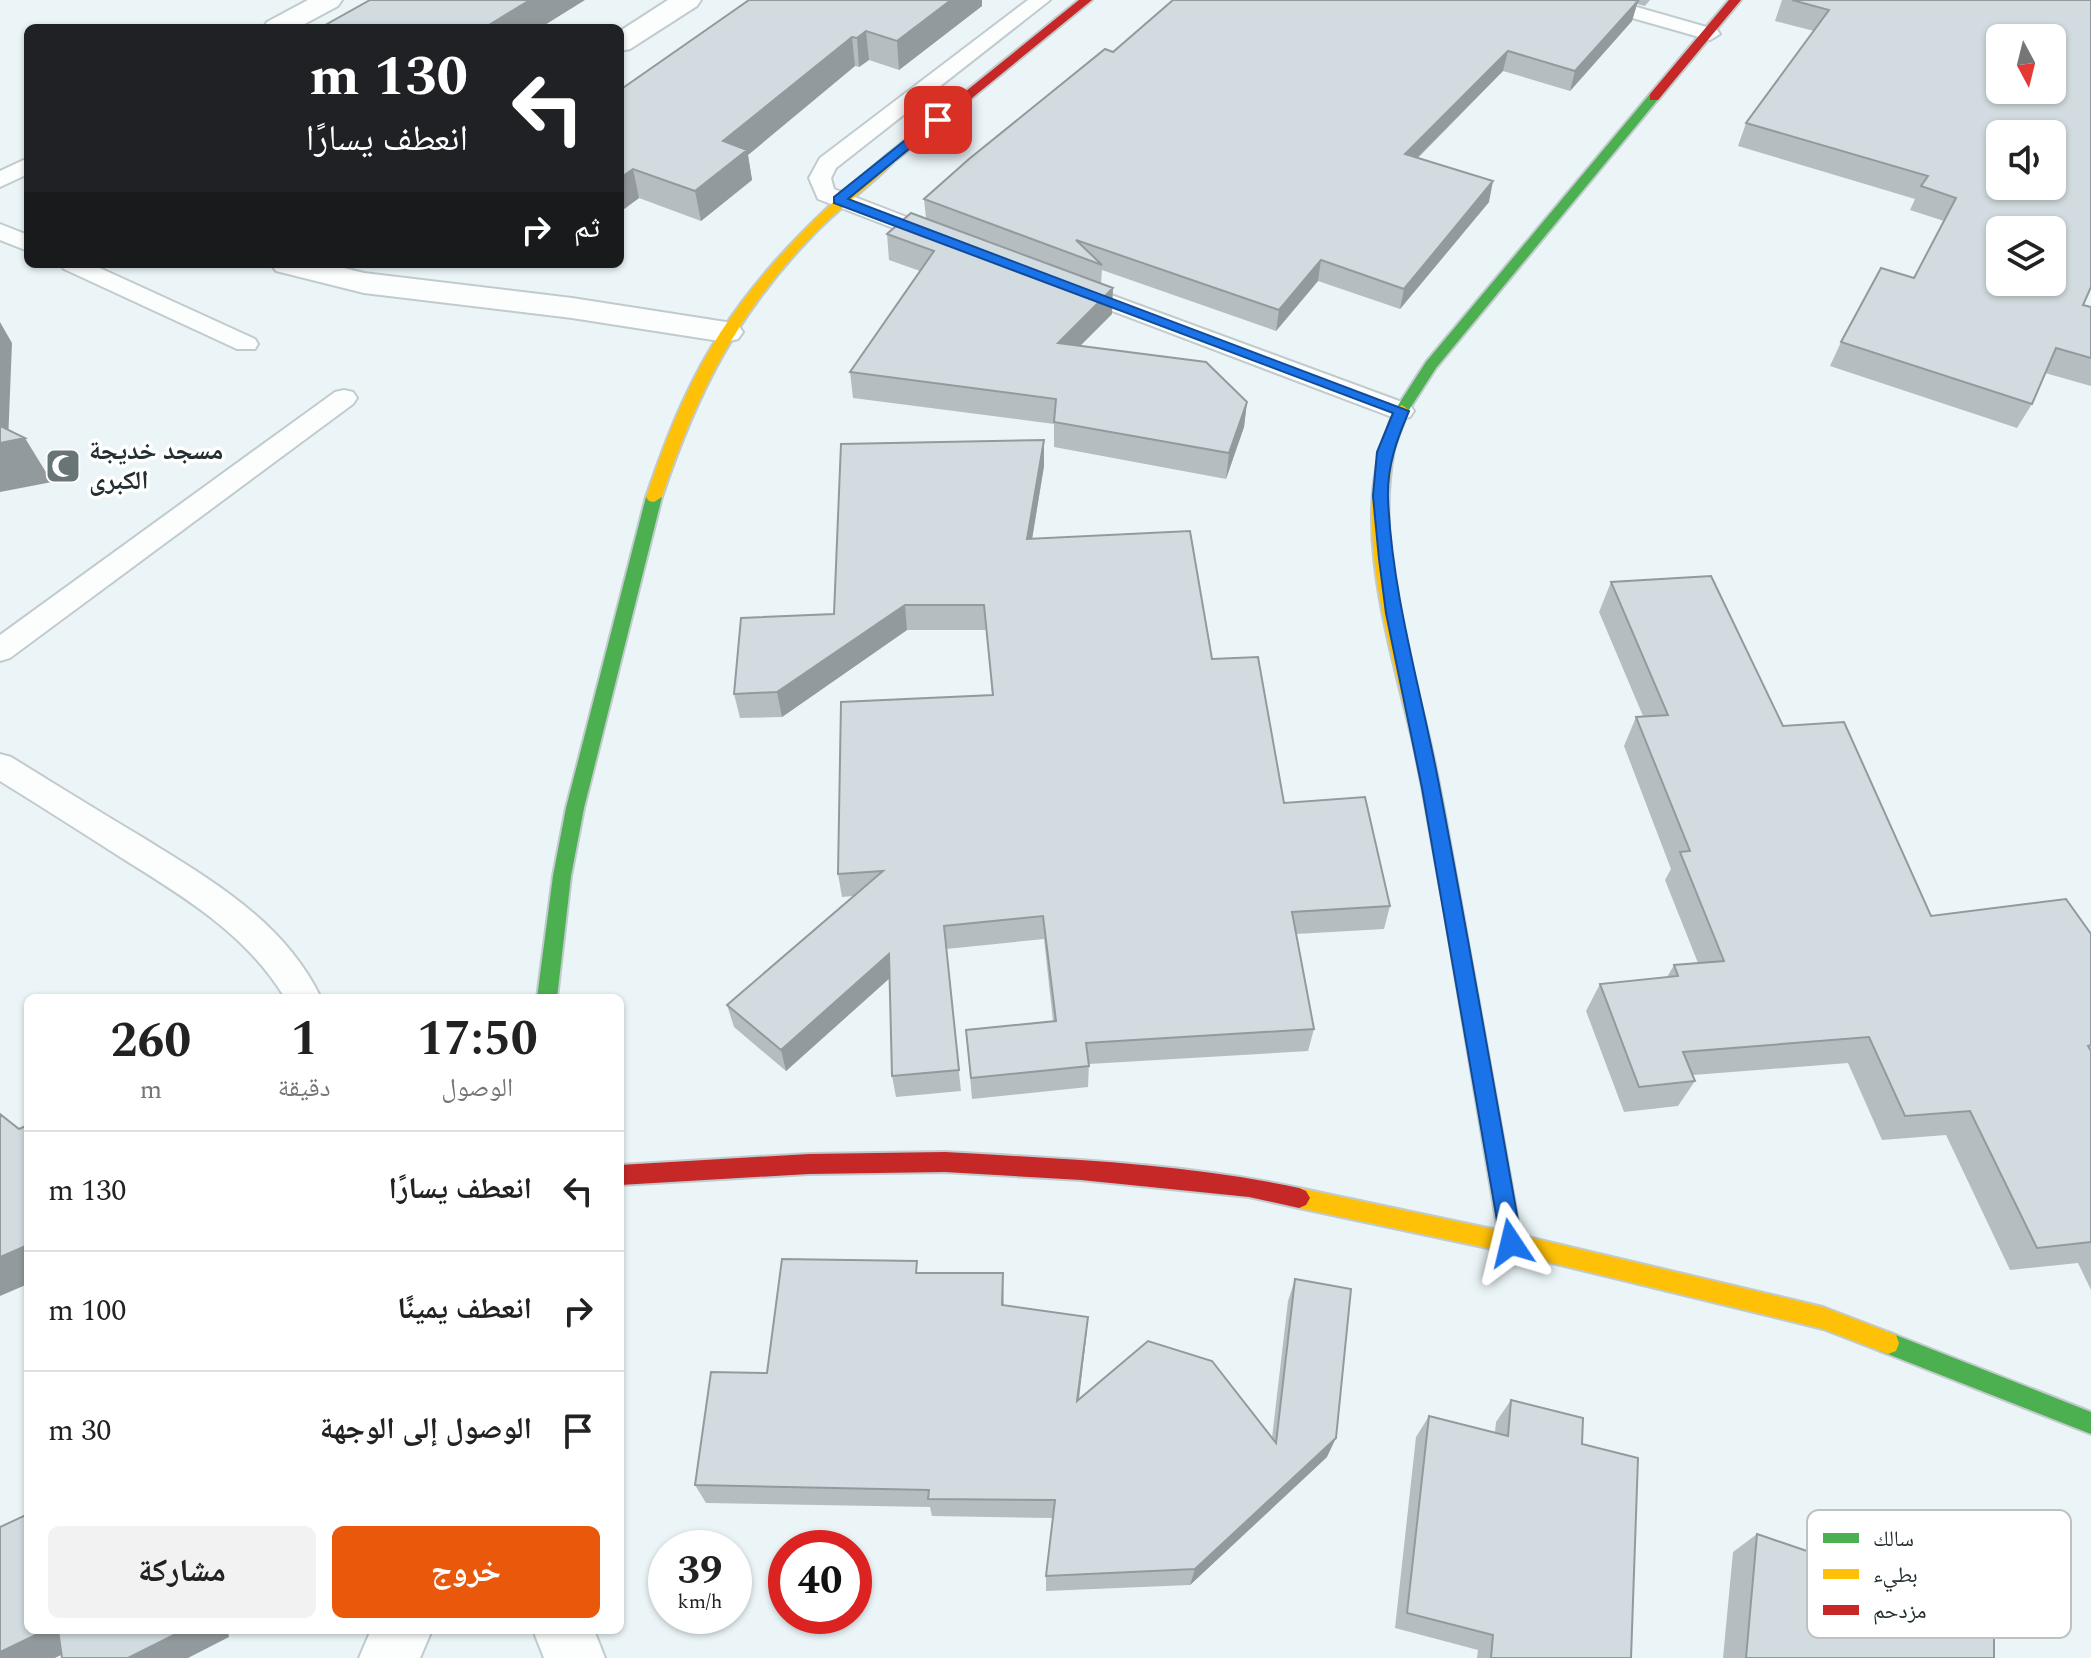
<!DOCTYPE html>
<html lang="ar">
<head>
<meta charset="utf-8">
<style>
	:root { --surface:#fff; --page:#f2f2f2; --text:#222; --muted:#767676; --line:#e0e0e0; --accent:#ea580c }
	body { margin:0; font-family:Spectral,"Noto Naskh Arabic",serif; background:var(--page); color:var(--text); direction:rtl; height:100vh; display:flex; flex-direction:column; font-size:30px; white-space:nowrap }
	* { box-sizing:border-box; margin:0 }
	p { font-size:26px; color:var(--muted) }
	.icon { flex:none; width:44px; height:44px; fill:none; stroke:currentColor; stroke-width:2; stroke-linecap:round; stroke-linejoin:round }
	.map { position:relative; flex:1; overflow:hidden; direction:ltr }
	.details { position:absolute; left:24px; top:994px; width:600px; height:640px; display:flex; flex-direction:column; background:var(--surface); border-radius:12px; box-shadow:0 2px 6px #0004; direction:rtl }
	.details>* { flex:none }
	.guide { position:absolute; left:24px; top:24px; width:600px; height:244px; border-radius:12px; box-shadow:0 2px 6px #0004; direction:rtl; background:#202124; color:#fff; overflow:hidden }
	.needle { width:52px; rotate:173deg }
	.controls { position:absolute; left:1986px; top:24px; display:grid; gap:16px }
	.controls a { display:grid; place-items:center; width:80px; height:80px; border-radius:12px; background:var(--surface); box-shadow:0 2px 6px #0004; font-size:40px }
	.speed { position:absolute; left:648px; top:1530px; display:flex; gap:16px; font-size:40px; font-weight:700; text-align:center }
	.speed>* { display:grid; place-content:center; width:104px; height:104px; border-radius:50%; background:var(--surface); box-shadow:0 2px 6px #0004; line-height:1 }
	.speed small { font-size:20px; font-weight:400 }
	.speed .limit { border:12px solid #d22; background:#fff; color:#111 }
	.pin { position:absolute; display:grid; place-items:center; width:68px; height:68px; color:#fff; margin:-34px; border-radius:16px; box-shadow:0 4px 12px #0006 }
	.me { position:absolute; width:88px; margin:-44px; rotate:350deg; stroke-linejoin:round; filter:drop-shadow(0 0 6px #0008) }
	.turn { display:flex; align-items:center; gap:28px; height:168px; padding:0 24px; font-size:36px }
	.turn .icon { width:104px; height:104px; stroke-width:2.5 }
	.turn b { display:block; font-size:56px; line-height:68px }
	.then { display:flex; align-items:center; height:76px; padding:0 24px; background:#0003; gap:16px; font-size:30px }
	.eta { display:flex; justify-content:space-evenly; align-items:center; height:136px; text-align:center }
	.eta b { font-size:48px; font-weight:700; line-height:56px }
	.cta { display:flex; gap:16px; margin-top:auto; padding:16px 24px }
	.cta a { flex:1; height:92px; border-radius:12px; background:var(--accent); color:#fff; font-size:32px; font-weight:700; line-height:92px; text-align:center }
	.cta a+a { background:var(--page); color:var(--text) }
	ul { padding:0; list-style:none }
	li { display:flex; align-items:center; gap:24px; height:120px; padding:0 24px; border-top:2px solid var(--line) }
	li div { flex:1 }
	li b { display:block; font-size:30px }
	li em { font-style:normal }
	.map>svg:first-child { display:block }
</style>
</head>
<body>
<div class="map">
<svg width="2091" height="1658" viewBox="0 0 2091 1658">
	<rect width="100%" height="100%" fill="#ebf5f8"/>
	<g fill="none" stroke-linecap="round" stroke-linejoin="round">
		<defs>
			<path id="lane" d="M1028,0H1050L836,168L831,178L834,189L948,233L952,238L948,243H932L818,199L809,178L820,158Z
				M1580,0H1612L1717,30L1720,34L1710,40L1583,4Z
				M28,158V174L0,187V171Z
				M0,224L28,235V251L0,240Z
				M60,264H91L255,339L258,344L255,349H237L64,269Z
				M1073,281L1410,405L1414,411L1410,417L1401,419L1392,417L1065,293L1061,288L1065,283Z
				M344,390L353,392L357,398L353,404L10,658L0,661V635L335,392Z
				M0,754L11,757C55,784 98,811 142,837C211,880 284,921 321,998H285C247,935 186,898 125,860C83,833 42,807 0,781Z"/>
			<path id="street" d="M308,0H342L338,6L297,28H263L267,22Z
				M668,0H701L697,6L630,49L620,51V31Z
				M271,264H327L364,273L572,298L726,322L738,325L743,332L738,339L726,342L572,318L364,293L276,271Z
				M371,1630H432L420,1658H359Z
				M533,1630H594L605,1658H544Z"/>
			<path id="fast" d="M1650,94L1660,97L1436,368L1407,413H1397L1395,410L1426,362Z
				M654,492L662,497L584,808L571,876L557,998H537L553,876L566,808L646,497Z
				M1452,895L1459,898L1461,903L1522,1243L1519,1250L1511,1253L1503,1250L1500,1243L1443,903L1445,898Z
				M1888,1332L2091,1412V1434L1880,1351L1877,1343L1880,1335Z"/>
			<path id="slow" d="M888,154L898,157C873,185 839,207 813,235C737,313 696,395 662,497L654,502L649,501L646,497C658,462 670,428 686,395C731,297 806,223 888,154Z
				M1402,405L1409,410C1404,423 1397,437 1394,450C1375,549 1409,650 1431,746C1443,798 1451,851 1461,903L1459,908L1452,911L1445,908L1443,903C1433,851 1425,799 1414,747C1392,651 1349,525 1387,430C1391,420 1392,409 1402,405Z
				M1299,1188L1511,1233L1823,1307L1896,1335L1899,1343L1896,1351L1888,1354L1823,1329L1511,1253L1299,1208L1292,1205L1288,1198L1292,1191Z"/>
			<path id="jam" d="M1079,0H1092L896,160H888V154Z
				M1729,0H1741L1658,100H1650V94Z
				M945,1152C1063,1159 1183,1163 1299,1188L1306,1191L1310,1198L1306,1205L1299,1208L1249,1197L1081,1180L945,1172L809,1174L620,1185V1165L809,1154Z"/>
		</defs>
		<!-- lane casing -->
		<use href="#lane" stroke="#c1cbce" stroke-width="4"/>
		<!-- street casing -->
		<use href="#street" stroke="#c1cbce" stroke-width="4"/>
		<!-- fast casing -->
		<use href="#fast" stroke="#c1cbce" stroke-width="4"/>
		<!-- slow casing -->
		<use href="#slow" stroke="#c1cbce" stroke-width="4"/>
		<!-- jam casing -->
		<use href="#jam" stroke="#c1cbce" stroke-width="4"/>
		<!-- lane -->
		<use href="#lane" fill="#fcfefe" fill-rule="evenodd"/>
		<!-- street -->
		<use href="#street" fill="#fcfefe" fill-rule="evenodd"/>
		<!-- fast -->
		<use href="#fast" fill="#4caf50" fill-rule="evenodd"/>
		<!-- slow -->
		<use href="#slow" fill="#ffc107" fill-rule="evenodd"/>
		<!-- jam -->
		<use href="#jam" fill="#c62828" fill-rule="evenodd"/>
	</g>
	<!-- wall -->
	<path fill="#b5bdc1" d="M749,0L982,6L899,70L869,60L859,67L855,66L748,155L752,180L701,221L639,198L620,212V90Z
		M1173,0H1650L1645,6L1637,4L1632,21L1570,91L1503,71L1418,158L1489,202L1400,309L1318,281L1276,331L1102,270L1101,284L1112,314L1080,346L1247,402L1244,427L1226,479L1054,447V424L853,398L850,372L920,271L889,260L887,234L926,218L924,199L1113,52Z
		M1782,0H2091L2083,305L2091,307V386L2045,373L2032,404L2017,428L1830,366L1841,342L1914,278L1944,221L1910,210L1915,199L1738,146L1746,123L1814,31L1775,21Z
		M1044,440V466L1032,538L1212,659L1284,803L1390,906L1384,929L1296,934L1314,1029L1308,1051L1089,1064L1088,1087L972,1099L966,1030L1053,1021L1044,939L946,949L961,1091L896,1097L892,1076L890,978L786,1071L734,1027L727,1005L853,896L842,897L838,874L992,695L986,630H907L782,717L740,718L734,694L834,614Z
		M1611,582L1783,726L1931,916L2091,934V1290L2078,1263L2010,1270L1946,1135L1882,1140L1848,1063L1693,1075L1695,1081L1678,1106L1624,1112L1586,1011L1600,984L1667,977L1674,965L1698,963L1665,880L1671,869L1624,746L1636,717L1643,716L1599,612Z
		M919,1273H1003L1004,1305L1088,1317L1086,1338L1079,1400L1272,1438L1288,1301L1295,1279L1327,1457L1190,1585L1046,1591V1576L1053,1518L932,1516L930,1507L706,1503L695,1485L767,1373Z
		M1511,1400L1582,1444L1631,1658H1477L1478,1650L1395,1628L1416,1437L1429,1416L1495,1432L1496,1422Z
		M1757,1534L1994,1658H1723L1733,1552Z"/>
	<!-- shaded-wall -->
	<path fill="#939a9d" d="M530,0H585L540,28H484Z
		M951,0H982V6L899,70L897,41Z
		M1638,1L1632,21L1570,91L1575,71Z
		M866,31L869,60L859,67L857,38Z
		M852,37L855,66L748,155L752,180L701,221L695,191L723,141Z
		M1508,51L1503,71L1401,174L1405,154Z
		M633,169L639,198L620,212V178Z
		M1493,181L1489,202L1400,309L1404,289Z
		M1321,260L1318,281L1276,331L1279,310Z
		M1113,288L1112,314L1057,369L1058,343Z
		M0,322L12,343L8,442L25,438L52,482L0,492Z
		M1247,402L1244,427L1226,479L1229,453Z
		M1044,440V466L1028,564L1027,539Z
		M905,605L907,630L782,717L777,692Z
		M889,954L892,976L786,1071L781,1050Z
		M28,1245V1284L0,1296V1257Z
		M1088,1317L1086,1338L1076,1420L1077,1401Z
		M1336,1438L1327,1457L1190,1585L1195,1569Z
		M46,1630H69L91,1640L55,1658H0V1652Z
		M184,1630H228L229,1637L188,1658H128Z"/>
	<!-- building -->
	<path fill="#d2dce0" stroke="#939a9d" stroke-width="2" fill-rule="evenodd" d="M370,0H530L484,28H320Z
		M749,0H951L897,41L866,31L857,38L852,37L723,141L747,150L695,191L633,169L620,178V90Z
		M1173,0H1634L1638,1L1575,71L1508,51L1405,154L1493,181L1404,289L1321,260L1279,310L1076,240L1102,265L924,199L969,159L1105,49L1113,52Z
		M1792,0H2091V287L2083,305L2091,307V358L2056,348L2032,404L1841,342L1881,268L1914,278L1956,198L1921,186L1928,176L1746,123L1829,10ZM2000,38H2052V90H2000ZM2000,134H2052V186H2000ZM2000,230H2052V282H2000Z
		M911,213L1113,288L1058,343L1206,362L1247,402L1229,453L1054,422L1056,399L850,372L934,251L887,234Z
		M0,426L25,438L0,443Z
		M1044,440L1027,539L1190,531L1212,659L1258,657L1284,803L1365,797L1390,906L1292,912L1314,1029L1086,1043L1089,1066L971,1078L966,1030L1056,1021L1043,916L944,926L959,1070L892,1076L889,954L781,1050L727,1005L883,871L838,874L841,702L993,695L984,605H905L777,692L734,694L741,618L834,614L841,444Z
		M1711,576L1783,726L1844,722L1931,916L2066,899L2091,934V1045L2088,1046L2091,1051V1242L2037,1248L1970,1111L1905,1116L1869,1037L1683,1052L1695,1081L1639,1087L1600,984L1678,976L1674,965L1724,961L1680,852L1690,851L1636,717L1668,715L1611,582Z
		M0,1114L19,1129L28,1125V1245L0,1257Z
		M782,1259L917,1261L916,1273H1003L1002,1305L1088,1317L1077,1401L1148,1341L1212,1361L1276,1443L1295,1279L1351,1289L1336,1438L1195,1569L1046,1576L1055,1500L928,1499L929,1490L695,1485L711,1372L767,1373Z
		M1511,1400L1583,1418L1582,1444L1638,1458L1631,1658H1491L1493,1635L1407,1613L1429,1416L1508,1436Z
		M28,1514V1630H46L0,1652V1527Z
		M1757,1534L1994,1615V1658H1746Z
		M58,1630H184L128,1658H62Z"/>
	<!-- route -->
	<path fill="#1a73e8" stroke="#114b97" stroke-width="2" d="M933,118L944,120L848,199L1409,411C1397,439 1387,466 1388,498C1392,597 1422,693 1440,790C1469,941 1495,1092 1522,1243L1519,1250L1511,1253L1504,1250L1501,1243L1422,788L1386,613L1379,559L1373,496L1377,452L1393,413L834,203V197Z"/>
	<!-- icons -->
	<defs>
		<symbol id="mosque-square" viewBox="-11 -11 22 22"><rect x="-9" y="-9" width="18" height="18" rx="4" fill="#697477" stroke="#fff"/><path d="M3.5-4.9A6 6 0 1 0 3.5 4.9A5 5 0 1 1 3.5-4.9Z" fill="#fff"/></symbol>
	</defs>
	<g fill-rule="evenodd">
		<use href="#mosque-square" x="43" y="446" width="40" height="40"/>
	</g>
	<g text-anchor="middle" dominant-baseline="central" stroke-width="7" stroke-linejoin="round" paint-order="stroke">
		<!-- poi labels -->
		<g font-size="26" font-weight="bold" fill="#232f32" stroke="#fff" text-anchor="start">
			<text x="89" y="451">مسجد خديجة<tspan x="89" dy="30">الكبرى</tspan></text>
		</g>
	</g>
	<!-- legend -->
	<rect x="1807" y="1510" width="264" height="128" rx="12" fill="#fff" stroke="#bdc1c2" stroke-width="2"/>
	<rect x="1823" y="1533" width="36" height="10" fill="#4caf50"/>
	<rect x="1823" y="1569" width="36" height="10" fill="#ffc107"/>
	<rect x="1823" y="1605" width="36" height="10" fill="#c62828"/>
	<g font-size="22" fill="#232f32">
		<text x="1873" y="1546">سالك</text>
		<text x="1873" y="1582">بطيء</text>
		<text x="1873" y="1618">مزدحم</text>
	</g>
</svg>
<div class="controls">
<a><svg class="needle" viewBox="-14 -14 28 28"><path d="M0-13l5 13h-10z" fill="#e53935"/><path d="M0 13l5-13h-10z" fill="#767676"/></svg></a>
<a><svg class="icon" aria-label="sound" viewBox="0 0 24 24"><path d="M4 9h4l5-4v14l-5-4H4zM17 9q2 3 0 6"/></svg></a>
<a><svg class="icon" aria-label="layers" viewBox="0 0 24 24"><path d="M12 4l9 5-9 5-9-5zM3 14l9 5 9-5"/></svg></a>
</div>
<div class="speed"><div>39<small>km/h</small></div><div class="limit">40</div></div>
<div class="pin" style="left:938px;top:120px;background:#d93025"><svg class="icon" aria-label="arrive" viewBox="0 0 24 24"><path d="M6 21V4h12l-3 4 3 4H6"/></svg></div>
<svg class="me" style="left:1511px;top:1243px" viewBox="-20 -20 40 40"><path d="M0-17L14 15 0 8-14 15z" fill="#1a73e8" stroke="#fff" stroke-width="4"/></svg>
<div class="guide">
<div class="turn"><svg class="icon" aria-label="left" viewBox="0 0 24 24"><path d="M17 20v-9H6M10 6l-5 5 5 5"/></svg><div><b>130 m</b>انعطف يسارًا</div></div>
<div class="then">ثم<svg class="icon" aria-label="right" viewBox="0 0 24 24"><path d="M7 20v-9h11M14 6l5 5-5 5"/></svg></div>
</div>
<section class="details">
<div class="eta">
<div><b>17:50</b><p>الوصول</p></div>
<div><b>1</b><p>دقيقة</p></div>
<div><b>260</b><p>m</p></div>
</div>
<ul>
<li><svg class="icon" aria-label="left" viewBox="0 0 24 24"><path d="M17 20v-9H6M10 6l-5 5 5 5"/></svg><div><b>انعطف يسارًا</b></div><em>130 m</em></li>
<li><svg class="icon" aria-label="right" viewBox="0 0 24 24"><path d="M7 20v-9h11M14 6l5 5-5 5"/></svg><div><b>انعطف يمينًا</b></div><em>100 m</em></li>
<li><svg class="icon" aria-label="arrive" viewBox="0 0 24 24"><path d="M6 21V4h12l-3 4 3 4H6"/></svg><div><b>الوصول إلى الوجهة</b></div><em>30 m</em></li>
</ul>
<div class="cta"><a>خروج</a><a>مشاركة</a></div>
</section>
</div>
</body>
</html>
